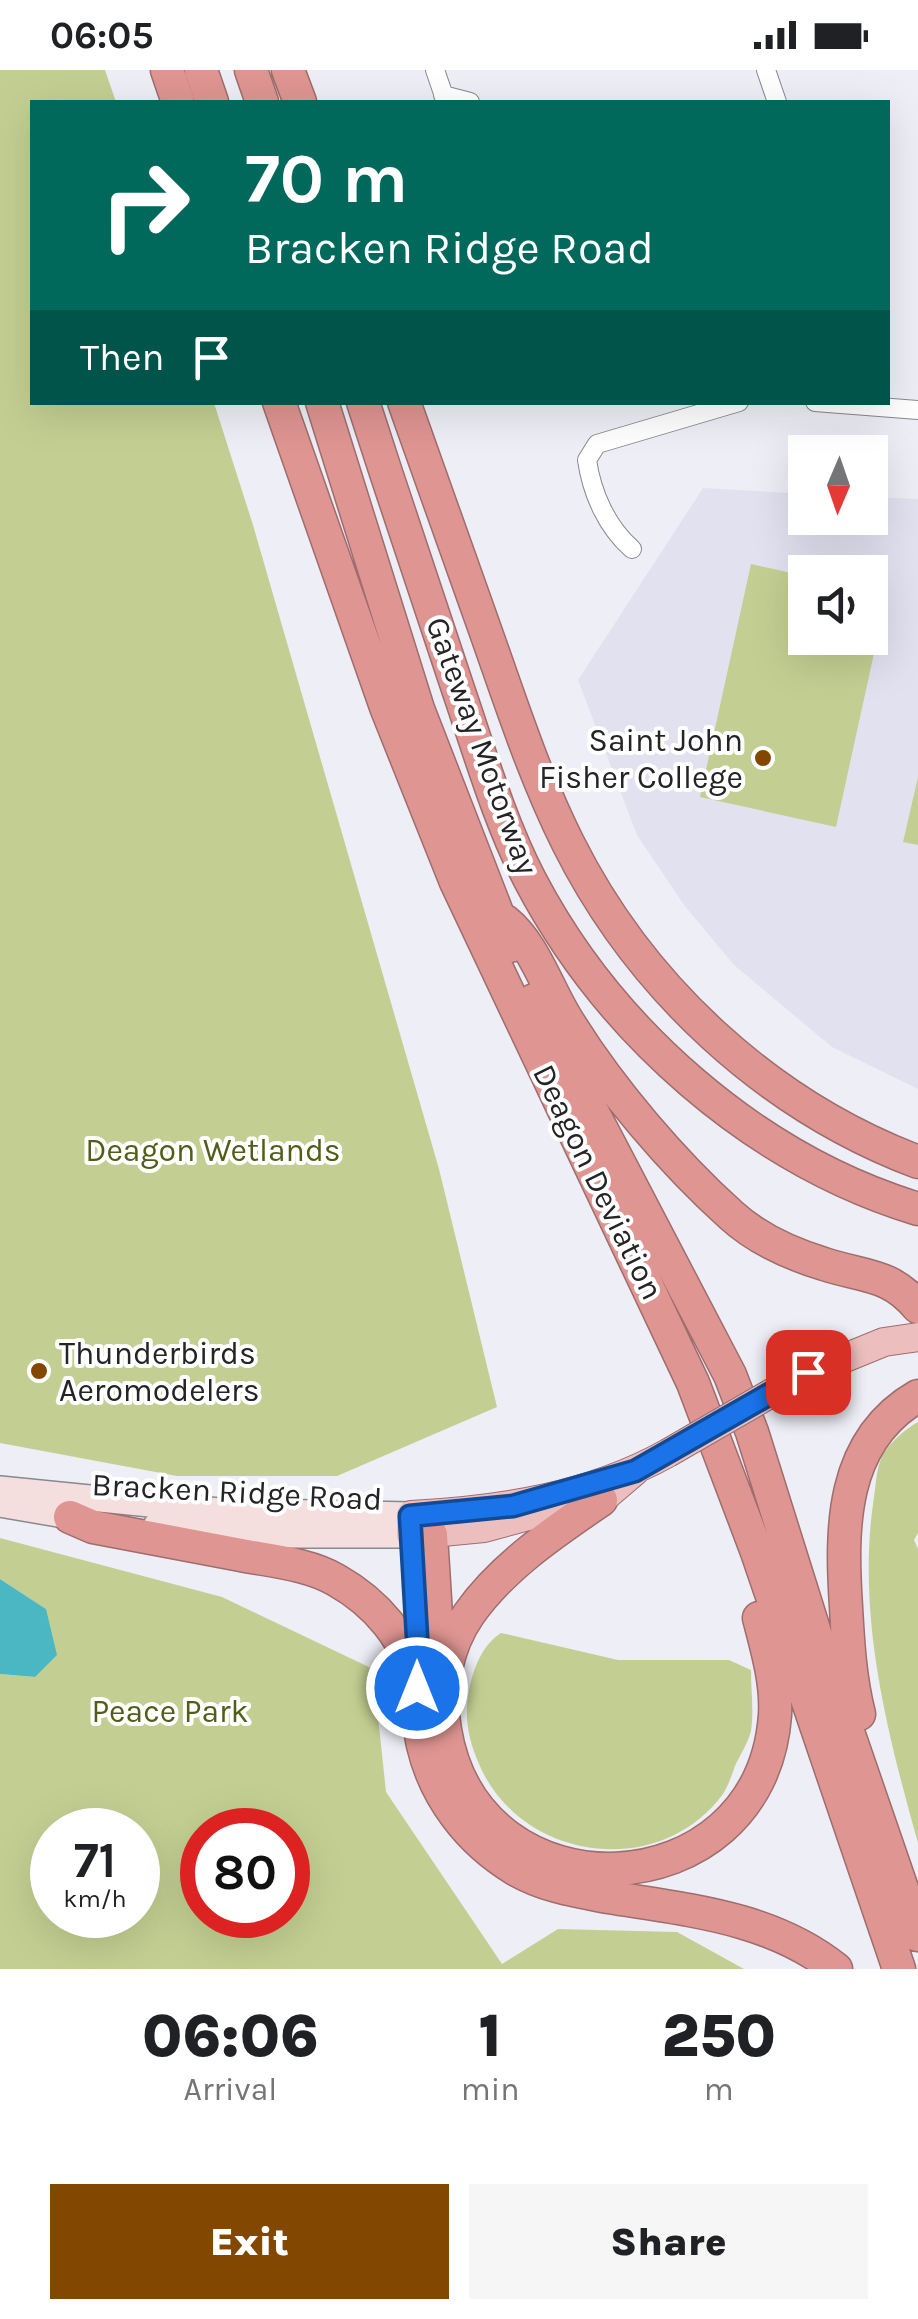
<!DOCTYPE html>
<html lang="en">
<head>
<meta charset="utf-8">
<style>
	:root { --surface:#fff; --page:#f6f6f6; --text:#202124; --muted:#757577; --accent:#824700 }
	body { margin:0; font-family:Karla,sans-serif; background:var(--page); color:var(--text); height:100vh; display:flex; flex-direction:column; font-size:38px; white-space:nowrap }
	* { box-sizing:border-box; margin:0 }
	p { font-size:32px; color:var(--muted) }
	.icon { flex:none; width:55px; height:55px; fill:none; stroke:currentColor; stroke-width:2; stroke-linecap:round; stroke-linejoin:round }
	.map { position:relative; height:1899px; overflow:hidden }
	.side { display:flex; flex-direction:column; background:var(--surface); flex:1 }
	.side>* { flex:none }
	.top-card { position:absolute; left:30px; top:30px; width:860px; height:305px; border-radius:0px; box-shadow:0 10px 40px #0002; background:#00695c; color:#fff; overflow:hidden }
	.needle { width:65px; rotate:182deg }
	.tools { position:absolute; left:788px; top:365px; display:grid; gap:20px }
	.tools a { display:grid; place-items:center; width:100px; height:100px; border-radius:0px; background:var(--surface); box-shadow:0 10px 40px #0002; font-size:50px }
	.speed { position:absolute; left:30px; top:1738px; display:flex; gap:20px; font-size:50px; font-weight:700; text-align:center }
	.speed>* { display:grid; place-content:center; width:130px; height:130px; border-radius:50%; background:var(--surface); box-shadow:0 10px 40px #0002; line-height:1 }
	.speed small { font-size:25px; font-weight:400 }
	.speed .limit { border:15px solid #d22; background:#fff; color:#111 }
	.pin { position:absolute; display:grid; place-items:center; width:85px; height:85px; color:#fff; margin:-42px; border-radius:20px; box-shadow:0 5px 15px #0006 }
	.me { position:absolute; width:110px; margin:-55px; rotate:0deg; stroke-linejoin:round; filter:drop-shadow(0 0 8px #0008) }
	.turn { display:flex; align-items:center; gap:35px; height:210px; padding:0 50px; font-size:45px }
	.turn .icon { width:130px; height:130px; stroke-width:2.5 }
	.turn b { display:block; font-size:70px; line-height:85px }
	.then { display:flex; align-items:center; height:95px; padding:0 50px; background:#0003; gap:20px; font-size:38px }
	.eta { display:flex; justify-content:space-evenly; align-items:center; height:170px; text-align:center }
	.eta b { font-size:60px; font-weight:800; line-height:70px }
	.button { display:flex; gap:20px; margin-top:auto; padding:20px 50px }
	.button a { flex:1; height:115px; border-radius:0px; background:var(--accent); color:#fff; font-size:40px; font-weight:800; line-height:115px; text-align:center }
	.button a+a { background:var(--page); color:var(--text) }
	.status { display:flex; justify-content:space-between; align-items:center; height:70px; padding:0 50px; background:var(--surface); direction:ltr }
	.status svg { height:28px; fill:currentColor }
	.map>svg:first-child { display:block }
</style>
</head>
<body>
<div class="status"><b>06:05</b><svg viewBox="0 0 49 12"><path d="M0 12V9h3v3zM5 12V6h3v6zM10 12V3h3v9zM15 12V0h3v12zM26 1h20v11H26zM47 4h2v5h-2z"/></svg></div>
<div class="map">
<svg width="918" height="1899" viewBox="0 0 918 1899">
	<rect width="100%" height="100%" fill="#eeeef6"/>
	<!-- built -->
	<path fill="#e2e1f0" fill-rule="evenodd" d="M703,418L805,424V448H870V427L918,429V1019L832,977L734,895L684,835L637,765L578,610ZM805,502H870V568H805Z"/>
	<!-- green -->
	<path fill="#c3cf92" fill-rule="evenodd" d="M0,0H105L116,32H32V332L214,333L253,455L439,1099L497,1337L337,1406H177L0,1373Z
		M751,494L805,506V568H870V520L887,524L836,757L700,727Z
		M918,707V775L903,772Z
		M918,1352V1463L914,1470L918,1479V1773C887,1662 856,1544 874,1427C876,1415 876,1401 881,1389C886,1376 905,1359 918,1352Z
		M0,1468L222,1527L373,1599L386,1722L502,1894L558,1859L677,1862L744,1899H0V1604L35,1607L46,1539L0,1509ZM52,1760H138V1845H52ZM202,1760H288V1845H202Z
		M501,1563L618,1590H729L751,1600C751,1620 754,1643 751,1661C748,1673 740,1685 735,1696C732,1705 728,1716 723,1724C659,1811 520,1791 479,1694C468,1669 464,1647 469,1621C473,1599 482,1575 501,1563Z"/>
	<!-- water -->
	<path fill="#4bb7c3" d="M0,1509L46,1539L57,1585L35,1607L0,1604Z"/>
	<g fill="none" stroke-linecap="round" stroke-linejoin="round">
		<defs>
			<path id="street" d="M435,0L446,32
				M766,0L777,32
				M443,25L470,32
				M815,332L918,340
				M632,479C607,457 592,424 587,390L597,374L739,332"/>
			<path id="secondary" d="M0,1419L219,1441L411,1445
				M0,1434L87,1449
				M156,1456L292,1465H411"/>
			<path id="primary" d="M775,1321L808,1303L884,1272L918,1267
				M635,1401L601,1430H587L484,1458L411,1465V1445C500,1440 589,1427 668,1383"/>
			<path id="highway" d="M167,0L178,32
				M201,0L212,32
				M251,0L262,32
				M288,0L300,32
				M279,332L386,637L456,812L693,1313L757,1482L899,1899
				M322,332L418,639L510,876
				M363,332C394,428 426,524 458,619C480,683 499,750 530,810C609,961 754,1089 918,1139
				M404,332C430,406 457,480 483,554C509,627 533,703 568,773C640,917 767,1035 918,1092
				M505,851C535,875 548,921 569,953C610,1019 673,1093 731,1145C756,1168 791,1184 824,1194C863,1207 890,1203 918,1237
				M534,930L730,1305L752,1362L827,1601L918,1865
				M601,1430C554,1462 502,1497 469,1544C446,1577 438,1621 445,1660C477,1853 761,1842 775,1645C777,1612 767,1579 759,1548
				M70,1447L93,1457C142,1466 192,1476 241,1485C272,1491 309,1494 336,1510C375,1532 409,1569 416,1615C419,1634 418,1655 423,1675C435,1727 469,1771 515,1799C544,1816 576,1821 608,1827C688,1840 771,1847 836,1899
				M431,1465L439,1593L442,1599
				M859,1644C850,1609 848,1573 846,1537C841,1459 840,1371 918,1326"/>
		</defs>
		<!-- street casing -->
		<use href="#street" stroke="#88888f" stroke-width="20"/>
		<!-- secondary casing -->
		<use href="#secondary" stroke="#88888f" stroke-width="28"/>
		<!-- primary casing -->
		<use href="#primary" stroke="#9e6d6d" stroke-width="30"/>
		<!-- highway casing -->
		<use href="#highway" stroke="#9e6d6d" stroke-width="35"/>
		<!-- street -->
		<use href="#street" stroke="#fff" stroke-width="18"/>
		<!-- secondary -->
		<use href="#secondary" stroke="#f5dfde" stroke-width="25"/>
		<!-- primary -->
		<use href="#primary" stroke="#ecbfbe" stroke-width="28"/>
		<!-- highway -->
		<use href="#highway" stroke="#df9592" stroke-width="32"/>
		<defs>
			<path id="primary-bridge" d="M668,1383L775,1321"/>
		</defs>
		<!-- primary-bridge casing -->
		<use href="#primary-bridge" stroke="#9e6d6d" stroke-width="30" stroke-linecap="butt"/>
		<!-- primary-bridge -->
		<use href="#primary-bridge" stroke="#ecbfbe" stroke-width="28"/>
	</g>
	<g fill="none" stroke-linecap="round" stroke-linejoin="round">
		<defs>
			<path id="route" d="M417,1618L412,1597L418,1584L410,1446L513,1436L635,1401L808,1302"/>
		</defs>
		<!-- route casing -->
		<use href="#route" stroke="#114b97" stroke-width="25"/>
		<!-- route -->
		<use href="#route" stroke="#1a73e8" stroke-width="18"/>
	</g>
	<!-- markers -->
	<g fill="#824700" stroke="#fff" stroke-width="4">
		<circle cx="763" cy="688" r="10"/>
		<circle cx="39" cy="1301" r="10"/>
	</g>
	<g text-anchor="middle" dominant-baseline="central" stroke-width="8" stroke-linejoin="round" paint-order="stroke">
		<!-- poi labels -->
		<g font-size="32" fill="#242427" stroke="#fff" text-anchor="end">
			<text x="743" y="670">Saint John<tspan x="743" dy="37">Fisher College</tspan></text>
			<text x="59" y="1283" text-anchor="start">Thunderbirds<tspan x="59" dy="37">Aeromodelers</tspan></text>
		</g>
		<!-- street labels -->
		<g font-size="32" fill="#242427" stroke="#fff">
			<text transform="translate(482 676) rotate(70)">Gateway Motorway</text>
			<text transform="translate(598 1112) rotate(64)">Deagon Deviation</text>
			<text transform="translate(237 1422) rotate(3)">Bracken Ridge Road</text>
		</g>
		<!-- park labels -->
		<g font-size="32" fill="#535d18" stroke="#fff">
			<text x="213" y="1080">Deagon Wetlands</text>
			<text x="170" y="1641">Peace Park</text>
		</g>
	</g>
</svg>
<div class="tools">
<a><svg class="needle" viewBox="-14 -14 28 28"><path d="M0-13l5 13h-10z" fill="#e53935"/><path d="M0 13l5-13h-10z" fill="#757577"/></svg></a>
<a><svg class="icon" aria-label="sound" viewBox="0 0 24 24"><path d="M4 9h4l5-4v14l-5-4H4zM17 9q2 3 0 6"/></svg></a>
</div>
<div class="speed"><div>71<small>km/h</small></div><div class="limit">80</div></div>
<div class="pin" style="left:808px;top:1302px;background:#d93025"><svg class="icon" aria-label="arrive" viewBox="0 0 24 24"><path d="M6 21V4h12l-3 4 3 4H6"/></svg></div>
<svg class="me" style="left:417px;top:1618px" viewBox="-20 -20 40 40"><circle r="17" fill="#1a73e8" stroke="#fff" stroke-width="3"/><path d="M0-11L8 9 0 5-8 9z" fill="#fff"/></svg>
<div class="top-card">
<div class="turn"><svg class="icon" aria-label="right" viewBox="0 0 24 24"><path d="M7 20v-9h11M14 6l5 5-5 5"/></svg><div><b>70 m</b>Bracken Ridge Road</div></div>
<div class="then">Then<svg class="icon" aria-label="arrive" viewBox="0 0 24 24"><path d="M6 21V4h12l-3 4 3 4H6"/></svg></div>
</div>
</div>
<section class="side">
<div class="eta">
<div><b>06:06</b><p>Arrival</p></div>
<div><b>1</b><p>min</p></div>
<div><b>250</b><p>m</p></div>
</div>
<div class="button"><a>Exit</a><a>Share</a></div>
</section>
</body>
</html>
